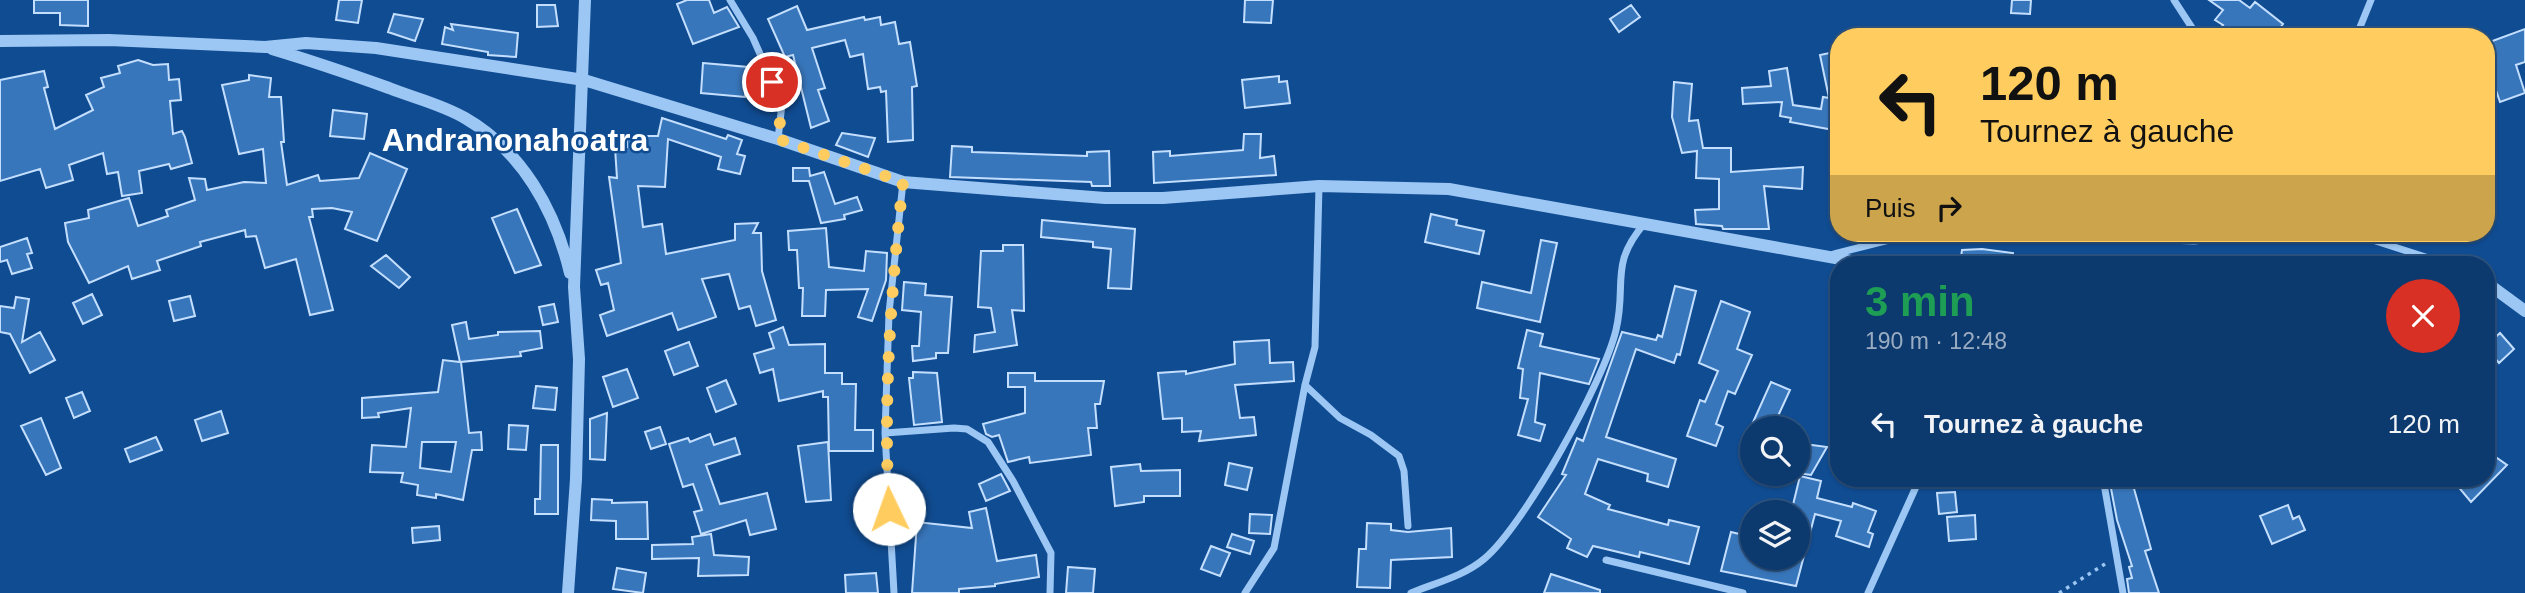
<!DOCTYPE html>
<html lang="fr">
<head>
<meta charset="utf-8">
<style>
	:root { --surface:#0c396e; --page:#1a4476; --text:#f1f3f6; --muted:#9aacc2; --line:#2c5381 }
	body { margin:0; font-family:Helvetica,sans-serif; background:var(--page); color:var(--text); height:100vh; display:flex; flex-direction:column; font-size:26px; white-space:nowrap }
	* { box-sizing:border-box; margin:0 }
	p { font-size:23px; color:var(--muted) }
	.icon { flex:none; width:38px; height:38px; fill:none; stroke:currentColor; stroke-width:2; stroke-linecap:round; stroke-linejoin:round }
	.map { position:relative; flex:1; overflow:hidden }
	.drawer { position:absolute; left:1830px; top:256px; width:665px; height:231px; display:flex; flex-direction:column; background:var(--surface); border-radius:28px; box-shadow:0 2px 5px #0004,0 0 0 2px var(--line) }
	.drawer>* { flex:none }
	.banner { position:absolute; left:1830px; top:28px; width:665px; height:214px; border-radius:28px; box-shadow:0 2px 5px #0004,0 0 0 2px var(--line); background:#ffcd5f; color:#111; overflow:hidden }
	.buttons { position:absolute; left:1740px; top:416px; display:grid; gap:14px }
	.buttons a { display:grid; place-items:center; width:70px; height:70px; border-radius:50%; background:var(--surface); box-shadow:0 2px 5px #0004,0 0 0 2px var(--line); font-size:35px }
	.pin { position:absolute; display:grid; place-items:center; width:60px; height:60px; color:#fff; margin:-30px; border:4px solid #fff; border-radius:50%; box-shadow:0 2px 7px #0007 }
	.me { position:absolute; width:77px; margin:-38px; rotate:357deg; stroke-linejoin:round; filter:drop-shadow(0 0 5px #0008) }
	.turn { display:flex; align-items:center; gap:24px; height:147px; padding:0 35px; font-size:32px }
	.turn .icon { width:91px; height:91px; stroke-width:2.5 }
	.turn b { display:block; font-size:49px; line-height:60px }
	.then { display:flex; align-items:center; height:66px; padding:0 35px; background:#0003; gap:14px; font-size:26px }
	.round { display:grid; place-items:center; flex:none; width:74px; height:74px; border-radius:37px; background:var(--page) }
	.headline { display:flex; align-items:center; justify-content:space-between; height:119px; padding:0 35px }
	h1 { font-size:42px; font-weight:800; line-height:52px; color:#1e9e55 }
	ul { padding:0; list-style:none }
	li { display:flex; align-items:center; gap:21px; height:98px; padding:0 35px }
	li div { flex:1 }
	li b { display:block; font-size:26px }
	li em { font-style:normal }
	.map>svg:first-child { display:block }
</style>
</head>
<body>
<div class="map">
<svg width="2525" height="593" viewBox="0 0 2525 593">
	<rect width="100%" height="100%" fill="#104c92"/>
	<!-- building -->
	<path fill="#3876bb" stroke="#c4dffe" stroke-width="2" fill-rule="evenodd" d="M34,0H88V26L60,25V13H34Z
		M339,0H362L358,23L336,20Z
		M687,0H709L714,13L727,7L739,27L693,44L677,4Z
		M1245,0H1273L1271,23L1244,22Z
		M2012,0H2031L2030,14L2011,13Z
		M2209,0H2239L2250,8L2255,2L2283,24L2279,29L2289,37H2228L2219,30L2223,25L2215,20L2223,10Z
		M537,5H555L558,26L537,27Z
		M1631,5L1640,17L1619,32L1610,19Z
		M797,6L807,30L864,17L865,20L880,17L881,25L895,22L899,44L910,42L917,86L912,87L913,140L888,142L886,91L881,92L880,87L868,89L863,54L850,57L845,40L812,48L825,88L818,90L829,121L811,128L793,55L785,57L768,19Z
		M394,14L423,19L415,41L388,32Z
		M451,24L518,33L516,57L488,55V52L442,44L445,27L453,30Z
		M2525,29V62L2516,65L2525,93L2500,102L2487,64V43Z
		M1839,51V131L1790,122L1791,118L1780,116L1782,102L1743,104L1742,88L1771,86L1769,71L1787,68L1793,105L1821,109L1823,97L1829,98L1820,55Z
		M138,60L153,65L168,64L169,80L179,79L181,100L170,101L173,134L182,131L185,137L192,163L171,169L169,164L139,171L142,193L122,196L118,172L107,174L103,153L69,165L73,180L46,188L40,169L0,181V80L44,71L48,87L44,88L55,129L93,110L86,95L104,87L101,78L120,73L118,66Z
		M703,63L748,67L745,97L701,93Z
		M249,75L271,78L269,97H281L284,142H281L287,185L318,175L320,181L359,178L370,153L407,169L377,241L345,229L352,212L332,208L312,209L313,217H309L333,310L310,315L296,259L265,268L256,236L246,237L245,230L200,242L201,246L157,261L160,270L132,279L128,266L89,283L68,242L65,223L89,218L88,210L129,198L138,226L168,216L166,210L195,200L189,178L205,179L207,190L244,182L266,183L263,149L239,154L222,85L249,80Z
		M1279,76V82L1287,81L1290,103L1245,108L1242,80Z
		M1674,82L1692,84L1689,121L1698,120L1703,148H1731V172L1803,167L1802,189L1764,186L1769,229H1723L1722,226L1696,224L1695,210L1719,209V179L1696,178L1697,151L1682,153L1672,117Z
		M333,110L367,114L364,139L330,136Z
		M662,118L726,139L728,135L742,140L737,154L745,156L740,174L718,169L721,157L668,139L665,187L638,186L643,227L662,224L666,254L735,240V224L758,223L753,233H761L762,271L776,320L756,326L750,306L739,309L729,274L702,279L716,317L678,330L672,313L607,336L600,315L614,310L608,283L601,285L596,270L621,263L609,177L617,178L615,148L627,147V136H658Z
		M842,133L875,138L868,157L836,145Z
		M1244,134H1261L1260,158L1274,156L1276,175L1154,183L1153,152L1170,151V156L1243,150Z
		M952,146L972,147V152L1087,156V152L1109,151L1110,186H1092L1091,182L950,177Z
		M793,168H809L810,176L824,172L835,204L857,197L862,210L844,215L845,219L821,223L809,181H793Z
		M517,209L541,265L515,273L492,218Z
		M1431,214L1457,220L1456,225L1484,231L1479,254L1425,242Z
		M1042,220L1135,229L1131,289L1108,288L1111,249L1093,247V242L1041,237Z
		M826,228L829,267L864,271L866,251L887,253L886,280L872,321L858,317L868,289L826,290L825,316H802L803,288H799L797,250H789L788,231Z
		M27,238L32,253L27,254L32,268L12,274L7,260L0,262V247Z
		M1541,240L1557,243L1540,322L1477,308L1482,282L1531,293Z
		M1003,245H1023L1024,311L1012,310L1017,345L974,352L975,335L995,332L991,308L978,307L981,251H1003Z
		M1982,249L2013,253L2012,264H1960L1962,250Z
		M386,255L410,277L399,288L371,266Z
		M904,282L926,284L925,295L952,297L948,353H936V358L913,361L912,346H919L921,312L902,310Z
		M1675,286L1696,291L1680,355L1677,354L1674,363L1636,349L1606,437L1676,459L1668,487L1647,481L1648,474L1598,459L1585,494L1610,505L1608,509L1668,525L1669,520L1699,527L1689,564L1640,552L1639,557L1593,546L1587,557L1567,548L1571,539L1538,517L1566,475L1562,474L1577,438L1583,441L1622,332L1656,340L1658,335L1662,337Z
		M92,294L102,315L83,324L73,303Z
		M190,296L195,316L174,321L169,301Z
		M16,297L29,299L22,342L40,332L55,360L30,373L10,334L0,332V306L14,308Z
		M1721,301L1750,312L1737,349L1752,355L1735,394L1728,391L1716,424L1723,427L1716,446L1687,436L1700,400L1705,402L1718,371L1699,363Z
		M554,304L558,322L543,325L539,307Z
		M466,322L469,339L498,335V332L540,331L542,348L520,352L521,356L461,362L469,433L481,432L482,450H472L463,500L436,494V498L417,495L418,485L401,482L403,473L370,472L372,445L406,447L411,408L378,413L379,417L362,418V398L438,392L443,360L460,362L452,325ZM422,442H456L451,472L420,468Z
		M783,327L789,345L825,344V373H842V384H856L855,430H873V451H829L828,397H823V391L779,401L773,369L760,373L754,354L774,348L769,333Z
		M1527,330L1543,334L1540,346L1599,359L1589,384L1540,373L1535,422L1545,425L1540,441L1518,435L1528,399L1520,398L1523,369L1518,368Z
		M2500,333L2514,349L2499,363L2487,349V345Z
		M1269,340L1270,363L1293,362L1294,381L1235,385L1240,418L1254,417L1256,435L1199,441L1201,431L1182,432V418L1163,419L1158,373L1186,371V374L1235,364L1234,342Z
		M689,342L698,366L674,375L665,351Z
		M627,369L638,398L613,407L603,377Z
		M913,372L937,373L942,422L914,425L909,378H913Z
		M1008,373H1035V381H1104L1100,404H1095L1097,428H1088L1091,455L1030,463L1029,457L1008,462L999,435L992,437L986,434L983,424L1025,413V387H1008Z
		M726,380L736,404L716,412L707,388Z
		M1771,382L1790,390L1772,429H1750Z
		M536,386L557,388L555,410L533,408Z
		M82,392L90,411L74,418L66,398Z
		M221,411L228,433L202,441L195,420Z
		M607,413L605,460L590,459V419Z
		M41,418L61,468L46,475L21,426Z
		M509,425L528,426L526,450L508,449Z
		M660,427L666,444L651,449L645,432Z
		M710,434L714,445L735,438L740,454L706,465L720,504L767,493L776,529L750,535L746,520L701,534L694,512L702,510L693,484L683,487L669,444L688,438L690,442Z
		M156,437L162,450L130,462L125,449Z
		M828,442L831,500L806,502L798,446Z
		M1797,443L1827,447L1811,475L1797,473Z
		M541,445H558V514H535V499H540Z
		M2487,451L2507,465L2471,502L2451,478H2487Z
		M1229,463L1252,468L1247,490L1225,485Z
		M1140,464L1141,471L1180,470V496H1144V502L1115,506L1111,467Z
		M1001,474L1010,491L986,501L979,484Z
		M1800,476L1821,481L1817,498L1852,507L1853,503L1876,511L1868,532L1873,534L1869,547L1836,536L1841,521L1815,514L1796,586L1721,571L1731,532L1752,537V558H1797V513H1791Z
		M2109,478H2131L2151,549L2145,551L2159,593H2129L2127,579L2132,578L2129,567L2132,566L2117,520Z
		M1955,492L1957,512L1939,514L1937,493Z
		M592,499L612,500V503L647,502L648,539H616V521L591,520Z
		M2288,505L2293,519L2299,516L2305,530L2272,544L2260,516Z
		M986,508L997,561L1036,555L1039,577L995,584V586L959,589V593H912L917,522L972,528L969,512Z
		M1250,514L1272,515L1270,534L1249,533Z
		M1975,515L1976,539L1949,541L1947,517Z
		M1367,523L1391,524V530L1408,532L1451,528L1452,557L1391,560L1390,588L1357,587L1359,549H1366Z
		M439,526L440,540L413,543L412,528Z
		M711,534L714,555L749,557L748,575L698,576L699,558L652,559V545L693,544L692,537Z
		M1232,534L1254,541L1250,554L1227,547Z
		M1211,546L1230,553L1220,576L1201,569Z
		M1068,567L1095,569L1093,593H1066Z
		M617,568L646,573L643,593L613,589Z
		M876,573L878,593H846L845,575Z
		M1551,574L1600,590V593H1544Z"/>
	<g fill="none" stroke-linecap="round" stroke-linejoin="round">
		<!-- path -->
		<path stroke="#9cc6f3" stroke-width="3.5" stroke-dasharray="3.5 5" stroke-linecap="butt" d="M2059,593L2105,564"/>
		<!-- minor -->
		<path stroke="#9cc6f3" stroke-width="7" d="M730,0L753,38L782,104L778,139
			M2174,0L2198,37
			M2356,37L2371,0
			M1990,233L2194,241L2267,233
			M2351,233L2447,264
			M1834,254L1889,240L1939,233
			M1305,385L1340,418L1371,435L1399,456L1404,471L1408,526
			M885,433L954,428L967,429L988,442L1013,481L1051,553L1050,593
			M2103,478L2123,593
			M1606,560L1743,593
			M894,593L885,433L889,313L903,182
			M1245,593L1274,548L1305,385L1315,347L1319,186
			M1411,593C1435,583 1464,576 1484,559C1524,526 1604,381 1616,330C1627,284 1609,265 1644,224
			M1868,593L1920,478"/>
		<!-- tertiary -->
		<path stroke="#9cc6f3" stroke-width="12" d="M0,41L109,40L265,47L306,43L376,48L584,80L778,139L903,182L1105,198H1163L1319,186L1449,189L1869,264
			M272,49C312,61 350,74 389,88C414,98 441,104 465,118C522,151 555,210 570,273
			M2487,283L2525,311
			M568,593L576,479L579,359L574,287L585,0"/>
	</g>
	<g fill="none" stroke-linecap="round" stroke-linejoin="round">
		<!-- route -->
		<path stroke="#ffcd5f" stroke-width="12" stroke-dasharray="0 21.6" d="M772,82L782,104L778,139L903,182C891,291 883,399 889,509"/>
	</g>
	<g text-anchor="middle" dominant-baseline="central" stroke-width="5" stroke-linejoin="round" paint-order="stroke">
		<!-- district labels -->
		<g font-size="32" font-weight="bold" fill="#fff" stroke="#104c92">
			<text x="515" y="140">Andranonahoatra</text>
		</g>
	</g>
</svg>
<div class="buttons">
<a><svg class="icon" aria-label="search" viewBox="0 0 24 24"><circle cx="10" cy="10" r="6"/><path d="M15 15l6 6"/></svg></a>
<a><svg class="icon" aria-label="layers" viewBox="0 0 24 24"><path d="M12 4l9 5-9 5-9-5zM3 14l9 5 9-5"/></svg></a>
</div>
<div class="pin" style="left:772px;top:82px;background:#d93025"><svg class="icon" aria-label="arrive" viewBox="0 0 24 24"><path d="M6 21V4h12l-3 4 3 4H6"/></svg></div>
<svg class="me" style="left:889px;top:509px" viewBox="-20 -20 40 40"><circle r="19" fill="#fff"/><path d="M0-13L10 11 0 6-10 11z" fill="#ffcd5f"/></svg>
<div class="banner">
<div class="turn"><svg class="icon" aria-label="left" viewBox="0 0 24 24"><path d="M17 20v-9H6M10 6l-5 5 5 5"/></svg><div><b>120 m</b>Tournez à gauche</div></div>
<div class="then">Puis<svg class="icon" aria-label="right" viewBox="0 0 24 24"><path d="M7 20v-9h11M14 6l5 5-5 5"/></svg></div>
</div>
<section class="drawer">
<div class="headline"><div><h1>3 min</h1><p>190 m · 12:48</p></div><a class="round" style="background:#d93025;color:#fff"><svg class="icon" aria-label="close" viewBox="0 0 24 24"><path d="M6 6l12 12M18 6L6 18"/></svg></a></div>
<ul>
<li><svg class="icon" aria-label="left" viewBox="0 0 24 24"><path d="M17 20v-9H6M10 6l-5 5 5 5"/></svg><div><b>Tournez à gauche</b></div><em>120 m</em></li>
</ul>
</section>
</div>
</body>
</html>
